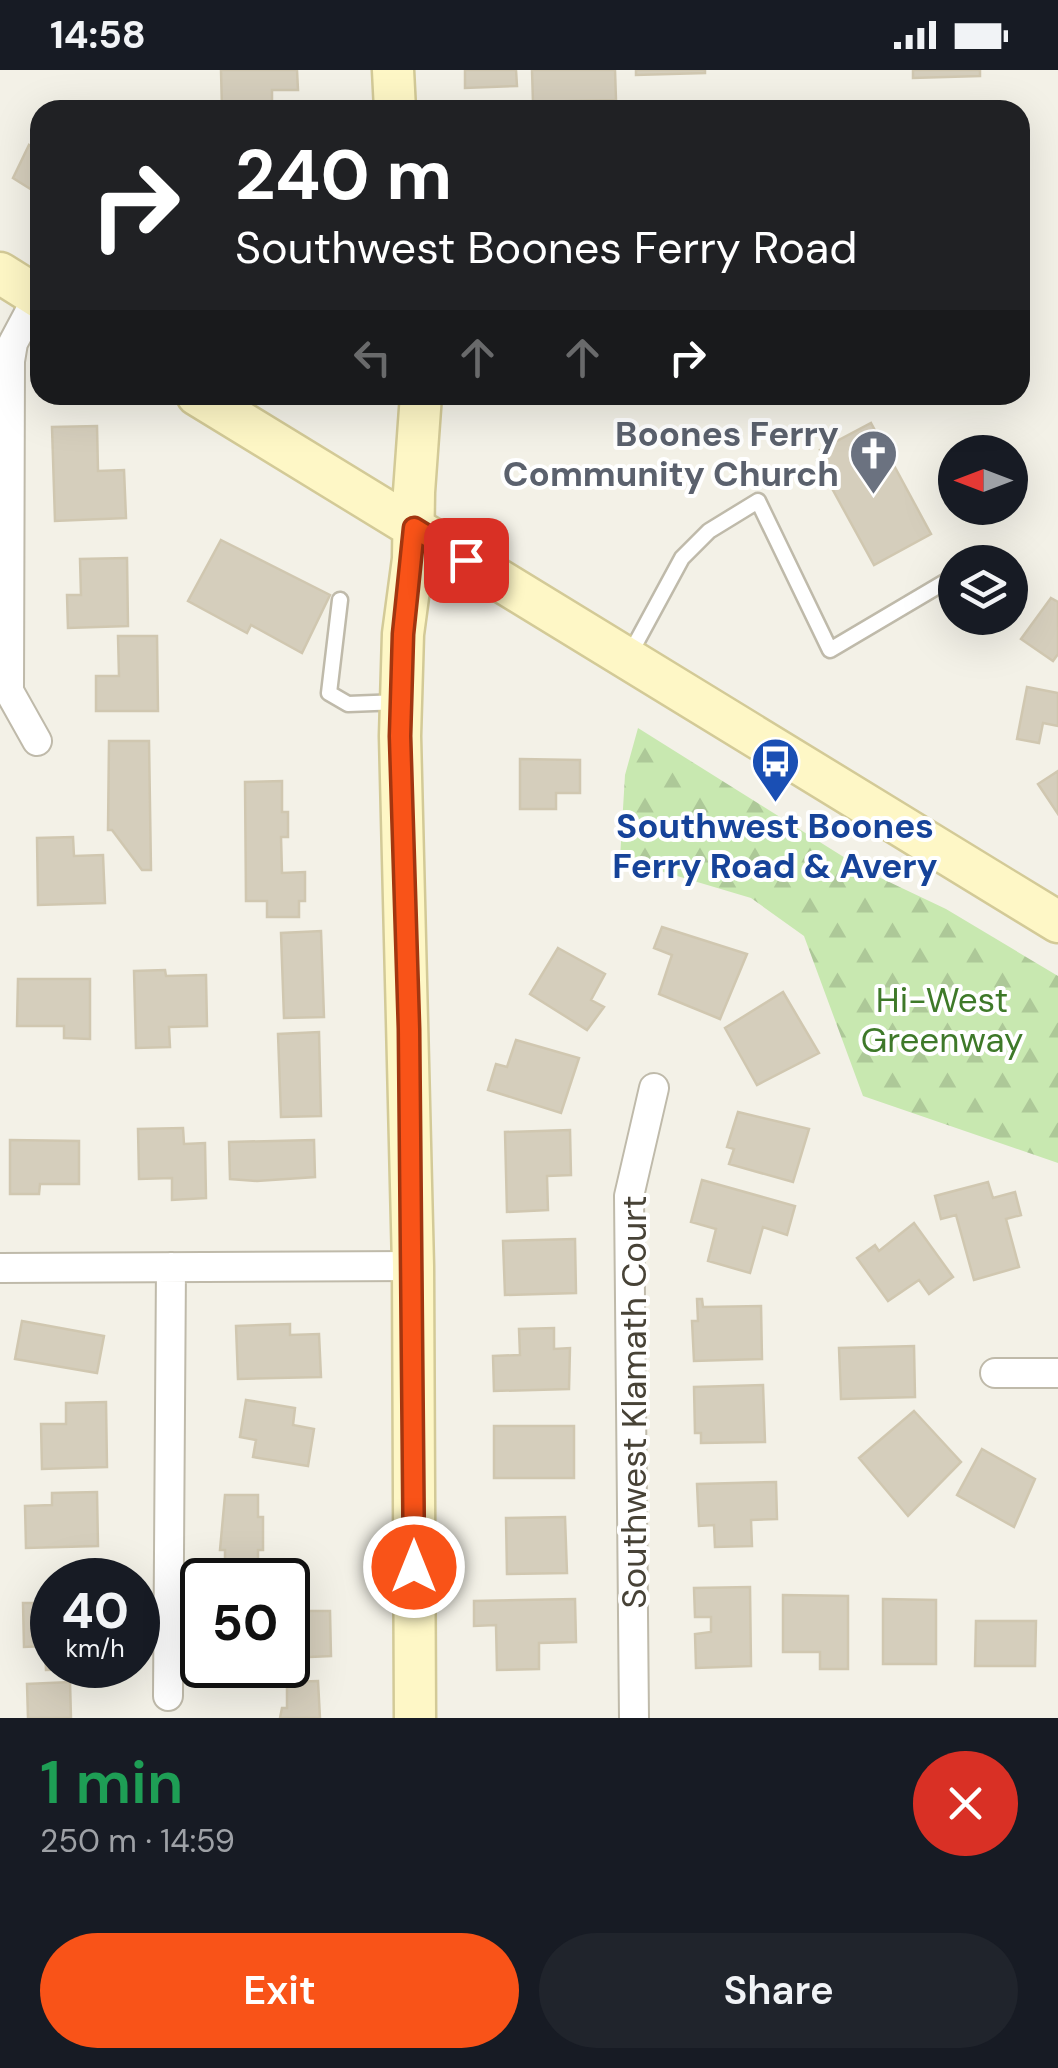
<!DOCTYPE html>
<html lang="en">
<head>
<meta charset="utf-8">
<style>
	:root { --surface:#171b24; --page:#20242c; --text:#f1f3f6; --muted:#9ea1a6; --accent:#f95318 }
	body { margin:0; font-family:"DM Sans",sans-serif; background:var(--page); color:var(--text); height:100vh; display:flex; flex-direction:column; font-size:38px; white-space:nowrap }
	* { box-sizing:border-box; margin:0 }
	p { font-size:32px; color:var(--muted) }
	.icon { flex:none; width:55px; height:55px; fill:none; stroke:currentColor; stroke-width:2; stroke-linecap:round; stroke-linejoin:round }
	.map { position:relative; height:1648px; overflow:hidden }
	.drawer { display:flex; flex-direction:column; background:var(--surface); flex:1 }
	.drawer>* { flex:none }
	.banner { position:absolute; left:30px; top:30px; width:1000px; height:305px; border-radius:30px; box-shadow:0 10px 40px #0002; background:#202124; color:#fff; overflow:hidden }
	.needle { width:65px; rotate:270deg }
	.tools { position:absolute; left:938px; top:365px; display:grid; gap:20px }
	.tools a { display:grid; place-items:center; width:90px; height:90px; border-radius:50%; background:var(--surface); box-shadow:0 10px 40px #0002; font-size:50px }
	.speed { position:absolute; left:30px; top:1488px; display:flex; gap:20px; font-size:50px; font-weight:700; text-align:center }
	.speed>* { display:grid; place-content:center; width:130px; height:130px; border-radius:50%; background:var(--surface); box-shadow:0 10px 40px #0002; line-height:1 }
	.speed small { font-size:25px; font-weight:400 }
	.speed .limit { border:5px solid #111; border-radius:15px; background:#fff; color:#111 }
	.pin { position:absolute; display:grid; place-items:center; width:85px; height:85px; color:#fff; margin:-42px; border-radius:20px; box-shadow:0 5px 15px #0006 }
	.me { position:absolute; width:110px; margin:-55px; rotate:0deg; stroke-linejoin:round; filter:drop-shadow(0 0 8px #0008) }
	.turn { display:flex; align-items:center; gap:35px; height:210px; padding:0 40px; font-size:45px }
	.turn .icon { width:130px; height:130px; stroke-width:2.5 }
	.turn b { display:block; font-size:70px; line-height:85px }
	.lanes { display:flex; align-items:center; height:95px; padding:0 40px; background:#0003; justify-content:center; gap:50px; direction:ltr }
	.lanes .off { opacity:.35 }
	.round { display:grid; place-items:center; flex:none; width:105px; height:105px; border-radius:52px; background:var(--page) }
	.head { display:flex; align-items:center; justify-content:space-between; height:170px; padding:0 40px }
	h1 { font-size:60px; font-weight:600; line-height:75px; color:#1e9e55 }
	.primary-button { display:flex; gap:20px; margin-top:auto; padding:20px 40px }
	.primary-button a { flex:1; height:115px; border-radius:60px; background:var(--accent); color:#fff; font-size:40px; font-weight:600; line-height:115px; text-align:center }
	.primary-button a+a { background:var(--page); color:var(--text) }
	.status { display:flex; justify-content:space-between; align-items:center; height:70px; padding:0 50px; background:var(--surface); direction:ltr }
	.status svg { height:28px; fill:currentColor }
	.map>svg:first-child { display:block }
</style>
</head>
<body>
<div class="status"><b>14:58</b><svg viewBox="0 0 49 12"><path d="M0 12V9h3v3zM5 12V6h3v6zM10 12V3h3v9zM15 12V0h3v12zM26 1h20v11H26zM47 4h2v5h-2z"/></svg></div>
<div class="map">
<svg width="1058" height="1648" viewBox="0 0 1058 1648">
	<defs>
		<pattern id="forest-firs" width="22" height="20" patternUnits="userSpaceOnUse" patternTransform="scale(2.5)"><rect width="22" height="20" fill="#c8e8b0"/><path d="M5 1l3.5 6h-7zM16 11l3.5 6h-7z" fill="#adc898"/></pattern>
	</defs>
	<rect width="100%" height="100%" fill="#f3f1e7"/>
	<!-- forest -->
	<path fill="url(#forest-firs)" d="M638,658L866,801L946,839L1058,906V1093L863,1026L804,866L751,828L620,789L625,705Z"/>
	<!-- building -->
	<path fill="#d5cebc" stroke="#d0c7b0" stroke-width="2.5" d="M221,0H297L298,20H272V34L253,35V40H222Z
		M465,0H516L517,16L465,18Z
		M532,0H615L616,30L533,32Z
		M636,0H705V3L636,5Z
		M913,0H980V6L913,8Z
		M29,75L40,83V125L13,108Z
		M871,353L931,464L874,495L817,391L824,387L820,380Z
		M97,356L98,401L124,400L126,448L55,451L52,357Z
		M221,470L330,525L302,583L251,555L247,563L188,531Z
		M127,488L128,556L68,558L67,525H81L80,489Z
		M1051,528L1058,532V584L1053,591L1021,569Z
		M118,566H157L158,641H96V606H119Z
		M1027,617L1058,623V656L1043,653L1039,673L1017,669Z
		M109,671H149L151,800H142L112,760H108Z
		M520,689L580,690V723H556V739H520Z
		M1058,701V744L1038,714Z
		M282,711V742H288V767H281L282,803L305,802V831H299V847H267V831H246L245,712Z
		M73,767L74,786L103,785L105,833L38,835L37,768Z
		M662,857L747,884L720,949L659,924L672,885L654,878Z
		M321,861L324,947L284,948L281,863Z
		M558,878L605,904L591,930L604,937L587,960L530,924Z
		M165,900L166,906L206,905L207,956L169,957L170,977L136,978L134,901Z
		M18,909H90V969L64,968V956H17Z
		M783,922L819,983L757,1015L725,958Z
		M319,962L321,1046L281,1047L278,964Z
		M516,970L579,988L561,1043L488,1020L496,994L507,997Z
		M738,1042L809,1059L793,1112L729,1094L734,1079L727,1077Z
		M183,1058L184,1074L205,1073L206,1128L172,1130V1108L139,1109L138,1059Z
		M570,1060L571,1105L547,1106L548,1140L507,1142L505,1062Z
		M10,1070L79,1071V1114H40L39,1124H10Z
		M314,1070L315,1107L257,1111L230,1109L229,1072Z
		M702,1110L795,1136L787,1165L763,1157L750,1203L708,1191L716,1159L691,1152Z
		M988,1112L993,1128L1015,1122L1021,1145L1006,1149L1019,1197L974,1210L956,1145L941,1149L935,1126Z
		M914,1153L953,1207L929,1224L919,1210L888,1231L857,1188L875,1175L879,1181Z
		M575,1169L576,1223L505,1225L503,1171Z
		M697,1229H702L703,1237L761,1236L762,1289L694,1291L692,1251H698Z
		M22,1251L104,1266L97,1303L15,1289Z
		M290,1254V1265L319,1264L321,1307L238,1309L236,1256Z
		M554,1258V1279L570,1278L569,1319L494,1321L493,1286L520,1285L519,1259Z
		M914,1276L915,1327L841,1329L839,1278Z
		M763,1315L765,1372L701,1373V1363H695L694,1317Z
		M246,1330L295,1338L293,1355L314,1359L308,1396L253,1387L256,1370L240,1367Z
		M106,1332L107,1397L42,1399L41,1354H66V1333Z
		M914,1341L961,1392L908,1446L859,1388Z
		M494,1356H574V1408H494Z
		M982,1379L1035,1409L1014,1457L957,1425Z
		M776,1412L777,1449L751,1450L752,1476L715,1477L714,1455L699,1456L697,1414Z
		M97,1422L98,1476L26,1478L25,1436L52,1435V1423Z
		M225,1425H258V1447H263V1480H258V1505H225V1480H220Z
		M565,1447L567,1503L507,1504L506,1448Z
		M750,1517L751,1596L696,1598L695,1564L711,1562V1547H695L694,1518Z
		M783,1525L848,1526V1599H820V1582H783Z
		M288,1526H303L304,1541H330L331,1586L288,1588Z
		M575,1529L576,1572L539,1573V1599L497,1600L496,1555L474,1556V1531Z
		M883,1529L936,1530V1594H883Z
		M23,1533H52V1595H89V1599L46,1600L45,1576L24,1577Z
		M976,1551H1036L1035,1596H975Z
		M318,1611L320,1648H280L282,1638H287V1612Z
		M70,1612L71,1648H28L27,1614Z"/>
	<g fill="none" stroke-linecap="round" stroke-linejoin="round">
		<defs>
			<path id="lane" d="M340,530L329,623L348,634L400,632
				M630,584L682,488L709,461L758,431L830,580L950,509"/>
			<path id="street" d="M37,671L9,621L10,291L13,273L38,226
				M0,1198L413,1196
				M995,1303H1058
				M168,1626L171,1197
				M634,1648L629,1126L654,1018"/>
			<path id="secondary" d="M393,0L395,40
				M0,203L40,228
				M197,325L1058,852
				M415,1648L413,1196L400,666L403,564L413,489L414,422L421,325"/>
		</defs>
		<!-- lane casing -->
		<use href="#lane" stroke="#bfbaaa" stroke-width="19"/>
		<!-- street casing -->
		<use href="#street" stroke="#bfbaaa" stroke-width="32"/>
		<!-- secondary casing -->
		<use href="#secondary" stroke="#d3ca97" stroke-width="45"/>
		<!-- lane -->
		<use href="#lane" stroke="#fff" stroke-width="14"/>
		<!-- street -->
		<use href="#street" stroke="#fff" stroke-width="28"/>
		<!-- secondary -->
		<use href="#secondary" stroke="#fef7c6" stroke-width="40"/>
	</g>
	<g fill="none" stroke-linecap="round" stroke-linejoin="round">
		<defs>
			<path id="route" d="M414,1497L409,959L400,666L403,564L414,458L466,490"/>
		</defs>
		<!-- route casing -->
		<use href="#route" stroke="#a23610" stroke-width="25"/>
		<!-- route -->
		<use href="#route" stroke="#f95318" stroke-width="18"/>
	</g>
	<!-- icons -->
	<defs>
		<symbol id="church-pin" viewBox="-11 -11 22 30"><path d="M0 17L-7.5 6A9.5 9.5 0 1 1 7.5 6Z" fill="#6b7280" stroke="#fff"/><path d="M-1.2-6h2.4v3.5h3.3v2.4h-3.3V6h-2.4V-.1h-3.3v-2.4h3.3Z" fill="#fff"/></symbol>
		<symbol id="bus-pin" viewBox="-11 -11 22 30"><path d="M0 17L-7.5 6A9.5 9.5 0 1 1 7.5 6Z" fill="#1a4fb4" stroke="#fff"/><path d="M-5-6H5V4H4V6H2V4H-2V6H-4V4H-5ZM-3.5-4V0h7V-4ZM-3.5 1.2v1.5H-2V1.2ZM2 1.2v1.5H3.5V1.2Z" fill="#fff"/></symbol>
	</defs>
	<g fill-rule="evenodd">
		<use href="#church-pin" x="846" y="356" width="55" height="75"/>
		<use href="#bus-pin" x="748" y="664" width="55" height="75"/>
	</g>
	<g text-anchor="middle" dominant-baseline="central" stroke-width="8" stroke-linejoin="round" paint-order="stroke">
		<!-- worship labels -->
		<g font-size="35" font-weight="bold" fill="#5b616d" stroke="#fff" text-anchor="end">
			<text x="839" y="364">Boones Ferry<tspan x="839" dy="40">Community Church</tspan></text>
		</g>
		<!-- transit labels -->
		<g font-size="35" font-weight="bold" fill="#164399" stroke="#fff">
			<text x="775" y="756">Southwest Boones<tspan x="775" dy="40">Ferry Road &amp; Avery</tspan></text>
		</g>
		<!-- park labels -->
		<g font-size="35" fill="#3e7929" stroke="#fff">
			<text x="942" y="930">Hi-West<tspan x="942" dy="40">Greenway</tspan></text>
		</g>
		<!-- street labels -->
		<g font-size="35" fill="#474236" stroke="#fff">
			<text transform="translate(634 1332) rotate(-90)">Southwest Klamath Court</text>
		</g>
	</g>
</svg>
<div class="tools">
<a><svg class="needle" viewBox="-14 -14 28 28"><path d="M0-13l5 13h-10z" fill="#e53935"/><path d="M0 13l5-13h-10z" fill="#9ea1a6"/></svg></a>
<a><svg class="icon" aria-label="layers" viewBox="0 0 24 24"><path d="M12 4l9 5-9 5-9-5zM3 14l9 5 9-5"/></svg></a>
</div>
<div class="speed"><div>40<small>km/h</small></div><div class="limit">50</div></div>
<div class="pin" style="left:466px;top:490px;background:#d93025"><svg class="icon" aria-label="arrive" viewBox="0 0 24 24"><path d="M6 21V4h12l-3 4 3 4H6"/></svg></div>
<svg class="me" style="left:414px;top:1497px" viewBox="-20 -20 40 40"><circle r="17" fill="#f95318" stroke="#fff" stroke-width="3"/><path d="M0-11L8 9 0 5-8 9z" fill="#fff"/></svg>
<div class="banner">
<div class="turn"><svg class="icon" aria-label="right" viewBox="0 0 24 24"><path d="M7 20v-9h11M14 6l5 5-5 5"/></svg><div><b>240 m</b>Southwest Boones Ferry Road</div></div>
<div class="lanes"><svg class="icon off" aria-label="left" viewBox="0 0 24 24"><path d="M17 20v-9H6M10 6l-5 5 5 5"/></svg><svg class="icon off" aria-label="ahead" viewBox="0 0 24 24"><path d="M12 20V5M6 11l6-6 6 6"/></svg><svg class="icon off" aria-label="ahead" viewBox="0 0 24 24"><path d="M12 20V5M6 11l6-6 6 6"/></svg><svg class="icon" aria-label="right" viewBox="0 0 24 24"><path d="M7 20v-9h11M14 6l5 5-5 5"/></svg></div>
</div>
</div>
<section class="drawer">
<div class="head"><div><h1>1 min</h1><p>250 m · 14:59</p></div><a class="round" style="background:#d93025;color:#fff"><svg class="icon" aria-label="close" viewBox="0 0 24 24"><path d="M6 6l12 12M18 6L6 18"/></svg></a></div>
<div class="primary-button"><a>Exit</a><a>Share</a></div>
</section>
</body>
</html>
